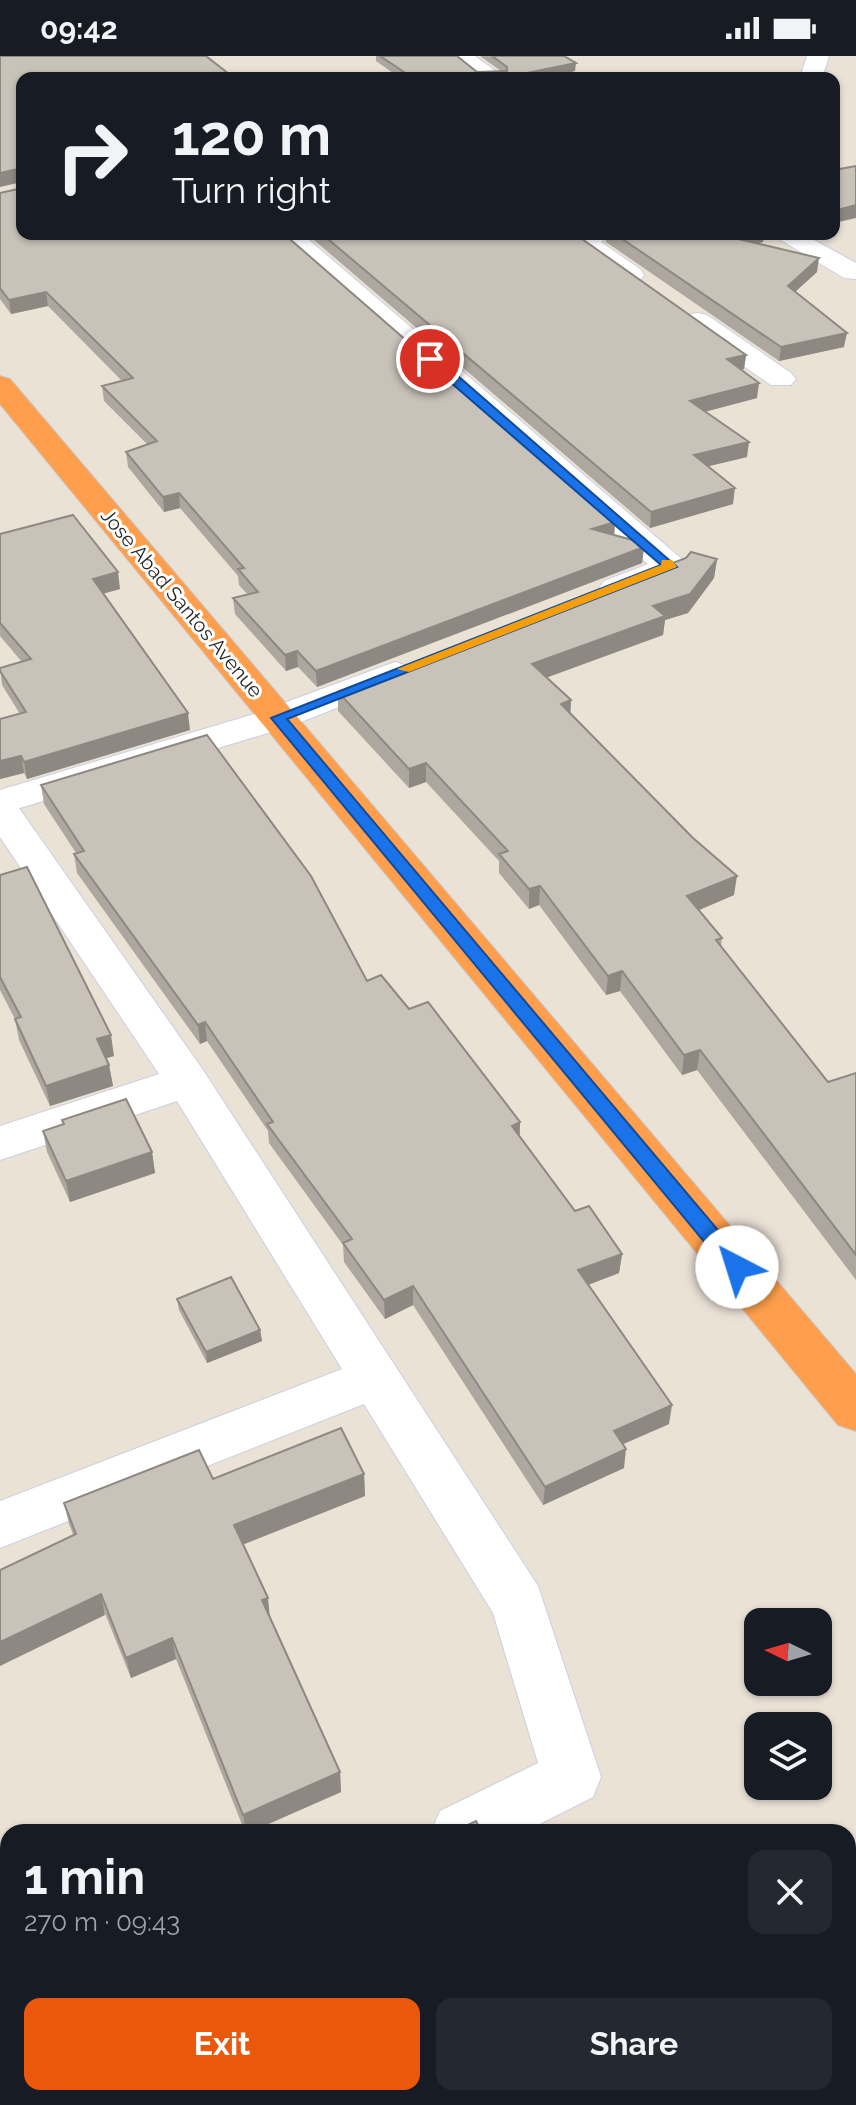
<!DOCTYPE html>
<html lang="en">
<head>
<meta charset="utf-8">
<style>
	:root { --surface:#171b24; --page:#242831; --text:#f1f3f6; --muted:#9ea1a6; --accent:#ea580c }
	body { margin:0; font-family:Raleway,sans-serif; background:var(--page); color:var(--text); height:100vh; display:flex; flex-direction:column; font-size:30px; white-space:nowrap }
	* { box-sizing:border-box; margin:0 }
	p { font-size:26px; color:var(--muted) }
	.icon { flex:none; width:44px; height:44px; fill:none; stroke:currentColor; stroke-width:2; stroke-linecap:round; stroke-linejoin:round }
	.map { position:relative; flex:1; overflow:hidden }
	.panel { position:absolute; left:0px; top:1768px; width:856px; height:282px; display:flex; flex-direction:column; background:var(--surface); border-radius:24px 24px 0 0; box-shadow:0 2px 6px #0004 }
	.panel>* { flex:none }
	.guide { position:absolute; left:16px; top:16px; width:824px; height:168px; border-radius:16px; box-shadow:0 2px 6px #0004; background:#171b24; color:var(--text); overflow:hidden }
	.needle { width:52px; rotate:275deg }
	.tools { position:absolute; left:744px; top:1552px; display:grid; gap:16px }
	.tools a { display:grid; place-items:center; width:88px; height:88px; border-radius:16px; background:var(--surface); box-shadow:0 2px 6px #0004; font-size:40px }
	.pin { position:absolute; display:grid; place-items:center; width:68px; height:68px; color:#fff; margin:-34px; border:4px solid #fff; border-radius:50%; box-shadow:0 2px 8px #0007 }
	.me { position:absolute; width:88px; margin:-44px; rotate:320deg; stroke-linejoin:round; filter:drop-shadow(0 0 6px #0008) }
	.turn { display:flex; align-items:center; gap:28px; height:168px; padding:0 24px; font-size:36px }
	.turn .icon { width:104px; height:104px; stroke-width:2.5 }
	.turn b { display:block; font-size:56px; line-height:68px }
	.round { display:grid; place-items:center; flex:none; width:84px; height:84px; border-radius:16px; background:var(--page) }
	.head { display:flex; align-items:center; justify-content:space-between; height:136px; padding:0 24px }
	h1 { font-size:48px; font-weight:700; line-height:60px }
	.cta { display:flex; gap:16px; margin-top:auto; padding:16px 24px }
	.cta a { flex:1; height:92px; border-radius:16px; background:var(--accent); color:#fff; font-size:32px; font-weight:700; line-height:92px; text-align:center }
	.cta a+a { background:var(--page); color:var(--text) }
	.status { display:flex; justify-content:space-between; align-items:center; height:56px; padding:0 40px; background:var(--surface); direction:ltr }
	.status svg { height:22px; fill:currentColor }
	.map>svg:first-child { display:block }
</style>
</head>
<body>
<div class="status"><b>09:42</b><svg viewBox="0 0 49 12"><path d="M0 12V9h3v3zM5 12V6h3v6zM10 12V3h3v9zM15 12V0h3v12zM26 1h20v11H26zM47 4h2v5h-2z"/></svg></div>
<div class="map">
<svg width="856" height="2049" viewBox="0 0 856 2049">
	<rect width="100%" height="100%" fill="#ebe2d6"/>
	<g fill="none" stroke-linecap="round" stroke-linejoin="round">
		<defs>
			<path id="street" d="M449,0H475L505,22H479Z
				M807,0H829L822,22H800Z
				M273,178H302L683,504L688,511L683,518C659,527 629,545 604,539L599,532L604,525L648,508Z
				M609,178L601,186L640,213L644,219L640,225H622L570,185L577,178Z
				M771,178H803L856,207V223L844,222Z
				M697,257L707,259L791,317L796,323L791,329H771L687,271L683,265L687,259Z
				M395,606L407,610L413,617L407,624L291,670L278,673L265,670L260,662L265,654Z
				M0,741L14,745L203,1014L538,1530L601,1721L593,1741L524,1776H431L440,1755L538,1707L493,1557L364,1348L0,1492V1445L342,1313L177,1045L0,1104V1070L159,1018L0,781Z
				M8,1968V2033L0,2036V1971Z"/>
			<path id="secondary" d="M278,651L291,654L296,662L291,670L0,758V734Z"/>
			<path id="highway" d="M0,320L10,323L856,1318V1375L838,1369L0,348Z"/>
		</defs>
		<!-- street casing -->
		<use href="#street" stroke="#cbcfe2" stroke-width="2"/>
		<!-- secondary casing -->
		<use href="#secondary" stroke="#cbcfe2" stroke-width="2"/>
		<!-- highway casing -->
		<use href="#highway" stroke="#c7c7c7" stroke-width="2"/>
		<!-- street -->
		<use href="#street" fill="#fff" fill-rule="evenodd"/>
		<!-- secondary -->
		<use href="#secondary" fill="#fff" fill-rule="evenodd"/>
		<!-- highway -->
		<use href="#highway" fill="#ff9f4d" fill-rule="evenodd"/>
	</g>
	<!-- wall -->
	<path fill="#ada79f" d="M376,0H457L477,16L501,15L480,0H564L575,15L544,22H400L376,5Z
		M0,137L615,466L614,479L644,491L642,507L317,631L298,611L286,615L235,558L233,542L248,539L239,529L238,520L180,452L164,456L128,411L126,396L147,388L104,345L102,330L122,325L48,250L11,258L0,243Z
		M307,178H575L746,299L744,313L741,314L757,342L705,356L747,401L708,410L733,448L650,472Z
		M606,178H764L763,186L757,187L817,216L795,236L844,291L779,305L606,186Z
		M0,478L120,533L103,537L190,674L27,723L24,717L0,723V663L20,658L2,629L0,612L22,606L0,580Z
		M717,503L714,522L688,557L665,564L663,579L546,622L571,644L570,657L734,839L699,854L722,882L721,890L828,1026L856,1017V1224L697,1014L682,1019L620,935L606,939L539,849L529,853L499,817V805L426,726L409,732L338,655V636Z
		M41,729L367,925L409,953L520,1066V1081L575,1155L622,1198L619,1217L588,1229L669,1368L623,1388L624,1412L543,1449L413,1249L385,1263L344,1206L343,1189L269,1087L268,1075L207,985L200,988L77,817L74,798L76,797L44,748Z
		M0,819L114,1000L106,1002L109,1009L113,1030L50,1050L19,984L15,963L0,934Z
		M62,1064L152,1096L155,1117L70,1146L47,1096L43,1075L63,1069Z
		M177,1243L260,1274L262,1285L207,1307L179,1254Z
		M364,1418L365,1440L243,1488L270,1561L340,1716L341,1736L250,1776H245L176,1603L131,1622L69,1468L64,1447L213,1423Z
		M816,2042H848L856,2049H820Z"/>
	<!-- shaded-wall -->
	<path fill="#8d8882" d="M576,7L575,15L544,22H502Z
		M22,112V126L0,131V117Z
		M856,149V162L834,167V155Z
		M742,178H764L763,186L729,194L730,181Z
		M819,202L817,216L786,244L788,230Z
		M46,236L48,250L11,258L9,244Z
		M847,277L844,291L779,305L781,291Z
		M746,299L744,313L725,317L727,303Z
		M759,327L757,342L688,360L690,345Z
		M749,386L747,401L693,414L694,399Z
		M735,432L733,448L650,472L651,456Z
		M179,437L180,452L164,456L163,441Z
		M615,466L614,482L592,473Z
		M644,491L642,507L317,631L316,615Z
		M717,503L714,522L688,557L665,564L663,579L531,627L532,608L653,550Z
		M118,516L120,533L95,540L93,523Z
		M297,595L298,611L286,615L285,599Z
		M571,644L570,664L561,648Z
		M188,657L190,674L27,723L24,706Z
		M21,700L24,717L0,723V705Z
		M426,707V726L409,732V713Z
		M737,820L734,839L685,860L687,840Z
		M540,830L539,849L529,853V833Z
		M622,915L620,935L606,939L608,920Z
		M205,966L207,985L200,988L198,969Z
		M111,979L114,1000L100,1004L97,983Z
		M700,994L697,1014L682,1019L684,999Z
		M109,1009L113,1030L50,1050L46,1030Z
		M520,1066L519,1085L512,1070Z
		M152,1096L155,1117L70,1146L66,1125Z
		M622,1198L619,1217L577,1233L578,1214Z
		M413,1230V1249L385,1263L384,1244Z
		M260,1274L262,1285L207,1307L206,1296Z
		M672,1349L669,1368L612,1393L614,1375Z
		M626,1393L624,1412L543,1449L545,1431Z
		M364,1418L365,1440L237,1491L234,1469Z
		M101,1538L105,1559L0,1610V1586Z
		M268,1542L270,1563L262,1544Z
		M172,1582L176,1603L131,1622L126,1602Z
		M340,1716L341,1736L250,1776H246L243,1759Z
		M253,2042H268L269,2049H238Z"/>
	<!-- building -->
	<path fill="#c9c2b9" stroke="#8d8882" stroke-width="2" d="M0,0H206L234,22H22V115V112L0,117Z
		M380,0H457L477,16L507,15V11L492,0H564L576,7L502,22H413Z
		M856,110V149L834,155V114Z
		M22,132V178H284L615,466L592,473L636,485L644,491L316,615L297,595L285,599L233,542L258,536L238,513L244,512L179,437L163,441L126,396L157,385L102,330L133,322L46,236L9,244L0,232V137Z
		M322,178H575L746,299L727,303L759,327L690,345L749,386L694,399L735,432L651,456Z
		M615,178H742L730,181L819,202L788,230L847,277L781,291Z
		M73,459L118,516L93,523L188,657L24,706L21,700L0,705V663L26,656L0,615V612L31,603L0,567V478Z
		M691,496L717,503L690,538L653,550L665,560L532,608L571,644L561,648L693,782L737,820L687,840L722,882L716,884L828,1026L856,1017V1199L700,994L684,999L622,915L608,920L540,830L529,833L499,798L508,795L426,707L409,713L338,636L686,502Z
		M207,679L311,820L367,925L381,919L409,953L428,946L520,1066L512,1070L575,1155L589,1150L622,1198L578,1214L672,1349L614,1375L626,1393L545,1431L413,1230L384,1244L343,1187L352,1183L267,1068L273,1066L205,966L198,969L74,798L84,795L41,729Z
		M27,811L111,979L97,983L109,1009L46,1030L15,963L21,961L0,921V819Z
		M126,1043L152,1096L66,1125L43,1075L64,1068L62,1064Z
		M231,1221L260,1274L206,1296L177,1243Z
		M341,1372L364,1418L234,1469L268,1542L262,1544L340,1716L243,1759L172,1582L126,1602L101,1538L0,1586V1514L76,1478L64,1447L199,1394L213,1423Z
		M476,1765L482,1776H453Z
		M856,1984V2049H829L824,2042H848V1990Z
		M126,2042H253L238,2049H129Z
		M476,2042H607L611,2049H464Z"/>
	<!-- route -->
	<path fill="#1a73e8" stroke="#114b97" stroke-width="2" d="M426,300H435L677,511L287,663L744,1205L747,1211L744,1217H730L271,662L661,509L426,305Z"/>
	<!-- slow -->
	<path fill="#f59e0b" d="M662,504H672L677,511L409,616L397,613L661,509Z"/>
	<g text-anchor="middle" dominant-baseline="central" stroke-width="6" stroke-linejoin="round" paint-order="stroke">
		<!-- street labels -->
		<g font-size="20" fill="#262626" stroke="#fff">
			<text transform="translate(182 547) rotate(50)">Jose Abad Santos Avenue</text>
		</g>
	</g>
</svg>
<div class="tools">
<a><svg class="needle" viewBox="-14 -14 28 28"><path d="M0-13l5 13h-10z" fill="#e53935"/><path d="M0 13l5-13h-10z" fill="#9ea1a6"/></svg></a>
<a><svg class="icon" aria-label="layers" viewBox="0 0 24 24"><path d="M12 4l9 5-9 5-9-5zM3 14l9 5 9-5"/></svg></a>
</div>
<div class="pin" style="left:430px;top:303px;background:#d93025"><svg class="icon" aria-label="arrive" viewBox="0 0 24 24"><path d="M6 21V4h12l-3 4 3 4H6"/></svg></div>
<svg class="me" style="left:737px;top:1211px" viewBox="-20 -20 40 40"><circle r="19" fill="#fff"/><path d="M0-13L10 11 0 6-10 11z" fill="#1a73e8"/></svg>
<div class="guide">
<div class="turn"><svg class="icon" aria-label="right" viewBox="0 0 24 24"><path d="M7 20v-9h11M14 6l5 5-5 5"/></svg><div><b>120 m</b>Turn right</div></div>
</div>
<section class="panel">
<div class="head"><div><h1>1 min</h1><p>270 m · 09:43</p></div><a class="round"><svg class="icon" aria-label="close" viewBox="0 0 24 24"><path d="M6 6l12 12M18 6L6 18"/></svg></a></div>
<div class="cta"><a>Exit</a><a>Share</a></div>
</section>
</div>
</body>
</html>
